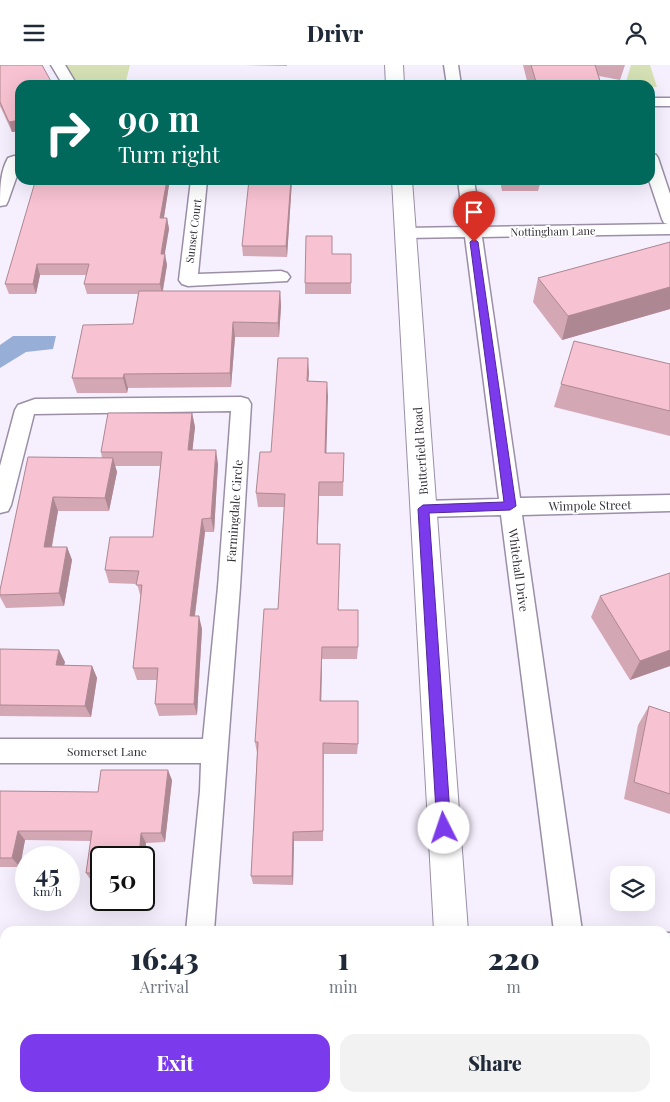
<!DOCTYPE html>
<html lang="en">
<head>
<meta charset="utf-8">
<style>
	:root { --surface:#fff; --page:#f2f2f3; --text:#1f2937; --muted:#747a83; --accent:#7c3aed }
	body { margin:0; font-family:"Playfair Display",serif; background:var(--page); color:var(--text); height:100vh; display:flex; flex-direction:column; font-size:19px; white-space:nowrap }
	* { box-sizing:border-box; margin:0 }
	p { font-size:16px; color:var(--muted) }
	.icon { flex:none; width:28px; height:28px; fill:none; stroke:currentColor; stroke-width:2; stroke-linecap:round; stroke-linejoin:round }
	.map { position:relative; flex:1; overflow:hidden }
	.side { position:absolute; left:0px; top:861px; width:670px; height:176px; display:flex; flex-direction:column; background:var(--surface); border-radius:15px 15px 0 0; box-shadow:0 5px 20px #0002 }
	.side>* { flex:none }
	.hud { position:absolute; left:15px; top:15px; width:640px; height:105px; border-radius:15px; box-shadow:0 5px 20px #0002; background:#00695c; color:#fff; overflow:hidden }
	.controls { position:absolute; left:610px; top:801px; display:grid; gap:10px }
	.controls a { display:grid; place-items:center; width:45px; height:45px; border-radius:10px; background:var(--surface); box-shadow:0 5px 20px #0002; font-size:25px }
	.speed { position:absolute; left:15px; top:781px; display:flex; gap:10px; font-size:25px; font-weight:700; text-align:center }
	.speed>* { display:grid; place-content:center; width:65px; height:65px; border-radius:50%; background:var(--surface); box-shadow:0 5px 20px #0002; line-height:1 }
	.speed small { font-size:12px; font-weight:400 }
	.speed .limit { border:2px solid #111; border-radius:8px; background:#fff; color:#111 }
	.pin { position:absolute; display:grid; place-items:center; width:42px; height:42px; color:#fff; margin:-51px -21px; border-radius:50% 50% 50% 0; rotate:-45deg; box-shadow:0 0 5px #0007 }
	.pin .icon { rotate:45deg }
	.me { position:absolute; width:55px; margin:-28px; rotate:356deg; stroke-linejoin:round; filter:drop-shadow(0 0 4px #0008) }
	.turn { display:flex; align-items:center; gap:18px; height:105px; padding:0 20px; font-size:22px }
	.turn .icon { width:65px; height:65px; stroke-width:2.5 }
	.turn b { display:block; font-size:35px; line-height:42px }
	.eta { display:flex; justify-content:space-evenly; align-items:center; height:85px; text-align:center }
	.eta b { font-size:30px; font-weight:800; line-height:35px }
	.primary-button { display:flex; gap:10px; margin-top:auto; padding:10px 20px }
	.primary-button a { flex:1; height:58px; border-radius:15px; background:var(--accent); color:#fff; font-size:20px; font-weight:800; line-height:58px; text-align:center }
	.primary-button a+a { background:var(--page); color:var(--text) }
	header { display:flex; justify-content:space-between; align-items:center; height:65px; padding:0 20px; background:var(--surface); font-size:22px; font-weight:800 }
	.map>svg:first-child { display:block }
</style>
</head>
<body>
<header><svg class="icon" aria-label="menu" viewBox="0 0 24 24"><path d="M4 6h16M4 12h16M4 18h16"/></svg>Drivr<svg class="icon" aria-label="person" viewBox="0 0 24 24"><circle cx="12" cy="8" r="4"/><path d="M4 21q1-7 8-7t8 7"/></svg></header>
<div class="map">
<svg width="670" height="1037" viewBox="0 0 670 1037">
	<rect width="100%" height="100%" fill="#f6effe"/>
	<!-- green -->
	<path fill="#d5e1b4" d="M65,0H130L125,20H78Z
		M631,0H650L657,22H650V20H625Z"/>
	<!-- water -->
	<path fill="#97afd7" d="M13,271H56L53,284L26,287L0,303V280Z"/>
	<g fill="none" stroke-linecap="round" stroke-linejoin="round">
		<defs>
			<path id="service" d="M5,1005V1021L0,1022V1006Z
				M163,1032H183L182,1037H161Z"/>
			<path id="minor" d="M51,0H65L77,20H63Z
				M444,0H458L461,20H447Z
				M650,33H670V41H650Z
				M650,88L656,90L658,93L670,129V169L482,172L520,433L670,430V446L522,450L582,866H554L501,450L423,452L415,450L412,444L415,438L423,436L499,434L465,172L405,173L399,172L396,168L399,164L405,163L464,162L458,115H474L481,162L668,159L664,158L662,154L649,115Z
				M14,91L20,93V102L8,136L6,140L0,141C0,124 0,107 8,93Z
				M191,115H207L198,209L281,206L287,208L290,212L287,216L188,221L182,219L179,215Z
				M241,332L248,334L251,339L240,522L214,866H186L200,726L201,698H0V674H203L218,522L231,346L34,349L11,440L8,446L0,448V401L15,345L18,340L35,334Z
				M665,868H670V896H665Z
				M0,878H5V906H0Z"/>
			<path id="secondary" d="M385,0H403L404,20H386Z
				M392,115H412L468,866H434Z
				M444,1032H482V1037H444Z"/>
		</defs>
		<!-- service casing -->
		<use href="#service" stroke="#9a8fa6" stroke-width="3"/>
		<!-- minor casing -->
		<use href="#minor" stroke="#9a8fa6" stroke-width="3"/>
		<!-- secondary casing -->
		<use href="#secondary" stroke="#9a8fa6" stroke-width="2"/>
		<!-- service -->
		<use href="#service" fill="#fff" fill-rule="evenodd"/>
		<!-- minor -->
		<use href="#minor" fill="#fff" fill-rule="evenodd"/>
		<!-- secondary -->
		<use href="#secondary" fill="#fff" fill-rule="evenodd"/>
	</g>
	<!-- wall -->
	<path fill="#d4a7b4" d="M0,0L20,20V66L12,67L0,41Z
		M244,0H287V1Z
		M523,0H625L620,15L599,11L600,16L599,20H528Z
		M98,115H169V120L164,153H167L169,164L164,189L167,200L163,226H280L281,241L279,272H235L231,322L128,323L127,328H77L72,313L133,259L138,229H87L84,219L87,210H40L36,229H9L5,219L97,117Z
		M292,115L287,192L243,191L242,181Z
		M500,115H588L587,119H540L538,126H502Z
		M670,177V244L562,275L533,237L538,213Z
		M332,189H351V229H305V218Z
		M670,299V371L554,342L561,319Z
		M309,308L308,316L327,317L326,388H344L343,431H319L317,479L339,545L358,582L357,594H322L321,636L358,679L357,689H324L323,776H294L293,820L253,819L251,811L257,688L255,677L278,544L284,442H258L256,428L271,387Z
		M192,348L195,362L192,385L218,399L214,467H205L195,551L202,564L197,650L159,651L155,639L157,615H137L133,603L141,533L137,519L109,518L105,505L153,472L160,401H115L117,407L109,446H58L52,482H67L72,495L64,541L6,543L0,532V525L28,392L102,393L101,387Z
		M600,531L670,601L630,615L591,552Z
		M0,584L65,597L64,600L92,601L97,613L91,652L0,651Z
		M649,641L670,648V749L624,734L638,660Z
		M172,715L165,777L146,778L144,797V792H101V817H92L86,808L91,776L25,775L20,802H0V726L98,727Z"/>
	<!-- shaded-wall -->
	<path fill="#ad8892" d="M20,55V66L12,67L9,57Z
		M167,115H169V120L162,164L160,153Z
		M291,115H292L287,192L286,181Z
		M167,153L169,164L163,200L161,189Z
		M165,189L167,200L162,229L160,219Z
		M37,199L40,210L36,229L33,219Z
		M670,222V244L562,275L568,251Z
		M280,226L281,241L279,272L278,258Z
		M233,257L235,272L231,322L230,308Z
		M308,293L309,308L307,331V316Z
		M124,309L128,323L127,328L123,313Z
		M327,317L328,331L326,402L325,388Z
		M192,348L195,362L191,399L188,385Z
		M216,385L218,399L214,467L211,453Z
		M113,393L117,407L109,446L105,433Z
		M319,417V431L317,492V479Z
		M53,432L58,446L49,496L44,482Z
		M202,454L205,467L193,564L190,551Z
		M67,482L72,495L64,541L59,528Z
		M199,551L202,564L197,650L194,639Z
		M322,582V594L321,647L320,636Z
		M59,585L65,597L61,612L56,600Z
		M670,585V601L630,615L640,596Z
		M92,601L97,613L91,652L85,641Z
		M168,705L172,715L165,777L161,768Z
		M18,766L25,775L20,802L12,793Z
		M293,767L294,776L293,820L292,811Z
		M141,768L146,778L144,797V792H139Z"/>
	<!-- building -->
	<path fill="#f7c2d1" stroke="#ad8892" d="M0,0H42L53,20H20V55L9,57L0,37Z
		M531,0H595L600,16H569L570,20H537Z
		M98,115H167L160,153H167L161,189H165L160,219H84L89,199H37L33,219H5L35,117H97Z
		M249,115H291L286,181H242Z
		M306,171H332V189H351V218H305Z
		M670,177V222L568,251L538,213Z
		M139,226H280L278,258L233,257L230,308L124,309L123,313H72L83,260L133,259Z
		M574,276L670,299V346L561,319Z
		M278,293H308L307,316L327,317L325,388H344L343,417H319L317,479H340L338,545H358V582H322L320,636H358V679L323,678V766L293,767L292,811H251L258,677H255L264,544H278L285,429L256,428L260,387H271Z
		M108,348H192L188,385H216L211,453L202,454L190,551H199L194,639H155L158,603H133L142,520H136L139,506L105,505L110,472H153L162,387H101Z
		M28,392L113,393L105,433L53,432L44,482H67L59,528L0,530V525Z
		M670,508V585L640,596L600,531Z
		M0,584L59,585L56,600L92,601L85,641L0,640Z
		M649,641L670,648V729L634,717Z
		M101,705H168L161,768H141L139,792H101V808H86L92,766H18L12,793H0V726L98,727Z"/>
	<!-- route -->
	<path fill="#7c3aed" stroke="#51269a" d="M474,174L478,177L516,441L510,445L429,448L451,763L449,768L444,770L439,768L437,763L418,444L423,440L504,437L470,177Z"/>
	<g text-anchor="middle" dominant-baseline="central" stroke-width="4" stroke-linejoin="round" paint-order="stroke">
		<!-- far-street labels -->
		<g font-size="11" fill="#332f38" stroke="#fff">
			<text transform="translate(193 166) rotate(-83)">Sunset Court</text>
			<text transform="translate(553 166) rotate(-1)">Nottingham Lane</text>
		</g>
		<!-- street labels -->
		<g font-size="12" fill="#332f38" stroke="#fff">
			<text transform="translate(420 386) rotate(-94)">Butterfield Road</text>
			<text transform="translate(590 440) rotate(-1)">Wimpole Street</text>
			<text transform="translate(234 446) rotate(-86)">Farmingdale Circle</text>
			<text transform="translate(519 505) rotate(82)">Whitehall Drive</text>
			<text x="107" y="686">Somerset Lane</text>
		</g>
	</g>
</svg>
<div class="controls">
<a><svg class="icon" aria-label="layers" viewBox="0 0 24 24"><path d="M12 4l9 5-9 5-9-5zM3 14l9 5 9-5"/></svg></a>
</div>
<div class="speed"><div>45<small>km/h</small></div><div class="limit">50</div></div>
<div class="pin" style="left:474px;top:177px;background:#d93025"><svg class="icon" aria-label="arrive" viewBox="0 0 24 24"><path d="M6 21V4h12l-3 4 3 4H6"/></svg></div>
<svg class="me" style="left:444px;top:763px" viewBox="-20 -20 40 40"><circle r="19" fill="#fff"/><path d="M0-13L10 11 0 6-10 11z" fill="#7c3aed"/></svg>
<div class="hud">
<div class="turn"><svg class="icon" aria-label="right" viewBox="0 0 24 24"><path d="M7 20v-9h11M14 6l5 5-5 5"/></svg><div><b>90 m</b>Turn right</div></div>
</div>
<section class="side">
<div class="eta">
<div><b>16:43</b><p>Arrival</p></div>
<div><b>1</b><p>min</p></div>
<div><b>220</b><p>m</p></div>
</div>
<div class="primary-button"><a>Exit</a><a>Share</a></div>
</section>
</div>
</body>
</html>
